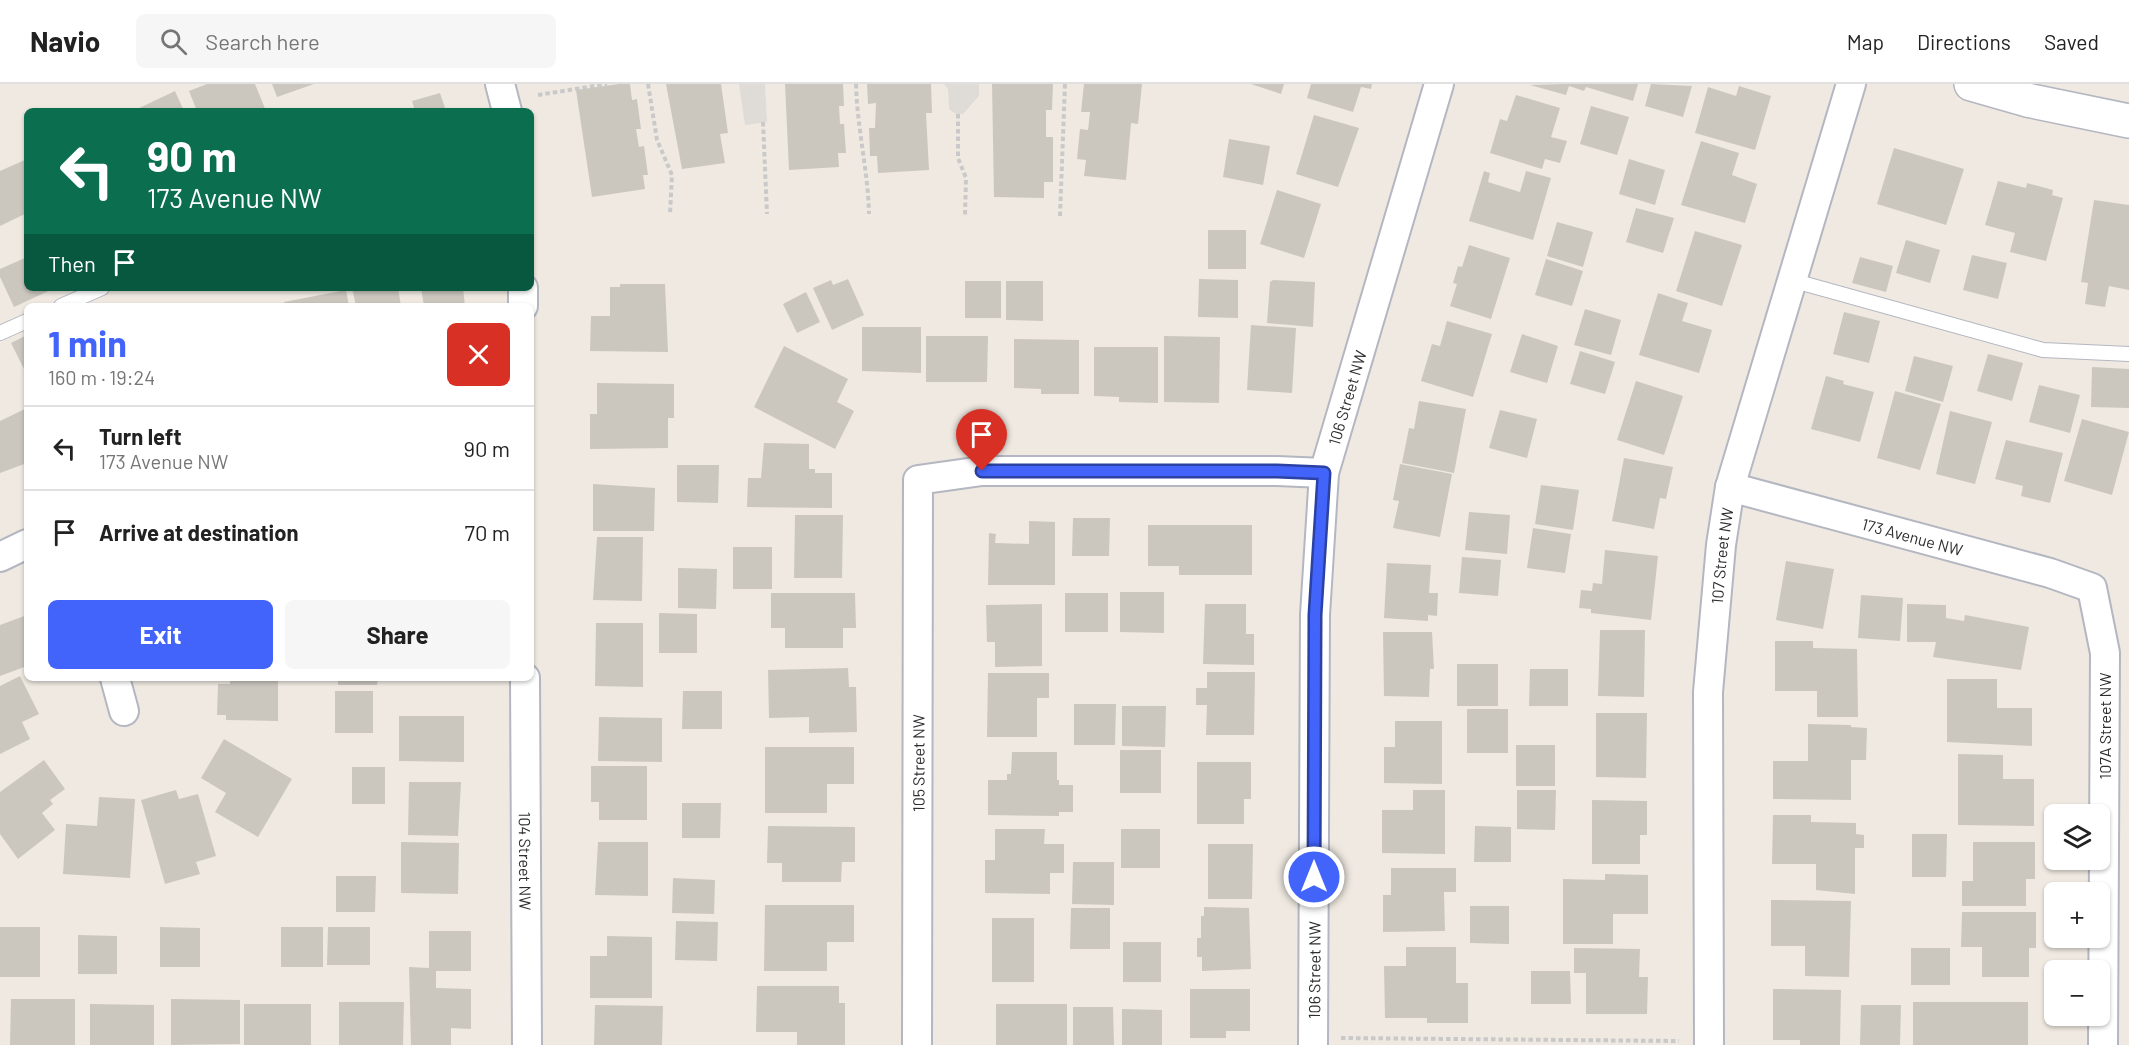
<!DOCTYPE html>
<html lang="en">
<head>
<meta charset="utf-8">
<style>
	:root { --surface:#fff; --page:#f6f6f6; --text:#222; --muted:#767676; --line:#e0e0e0; --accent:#4264fb }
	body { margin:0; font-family:Barlow,sans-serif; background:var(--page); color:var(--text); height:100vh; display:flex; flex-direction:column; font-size:22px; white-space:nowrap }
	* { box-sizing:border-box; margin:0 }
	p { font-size:20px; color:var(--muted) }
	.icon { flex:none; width:33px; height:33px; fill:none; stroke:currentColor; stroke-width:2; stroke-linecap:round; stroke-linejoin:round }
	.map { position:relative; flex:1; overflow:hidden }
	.sheet { position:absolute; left:24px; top:219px; width:510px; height:378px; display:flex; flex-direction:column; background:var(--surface); border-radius:9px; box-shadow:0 2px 4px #0004 }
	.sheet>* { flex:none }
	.hud { position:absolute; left:24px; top:24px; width:510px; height:183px; border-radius:9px; box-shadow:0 2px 4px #0004; background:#0b6e4f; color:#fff; overflow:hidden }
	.tools { position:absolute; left:2044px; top:720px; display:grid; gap:12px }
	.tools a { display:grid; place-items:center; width:66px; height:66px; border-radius:9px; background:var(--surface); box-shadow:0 2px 4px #0004; font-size:30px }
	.pin { position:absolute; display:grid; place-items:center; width:51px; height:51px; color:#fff; margin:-62px -26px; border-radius:50% 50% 50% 0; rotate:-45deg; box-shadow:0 0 6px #0007 }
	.pin .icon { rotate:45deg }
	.me { position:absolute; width:66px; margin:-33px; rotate:0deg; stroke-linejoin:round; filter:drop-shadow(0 0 4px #0008) }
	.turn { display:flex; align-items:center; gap:21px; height:126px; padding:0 24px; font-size:27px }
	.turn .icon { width:78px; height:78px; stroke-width:2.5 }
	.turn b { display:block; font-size:42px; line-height:51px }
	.then { display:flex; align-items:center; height:57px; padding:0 24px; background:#0003; gap:12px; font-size:22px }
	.round { display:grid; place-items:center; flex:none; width:63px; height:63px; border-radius:9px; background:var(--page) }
	.headline { display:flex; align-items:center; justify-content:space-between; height:102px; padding:0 24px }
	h1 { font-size:36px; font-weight:700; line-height:45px; color:var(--accent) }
	.primary-button { display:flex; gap:12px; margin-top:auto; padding:12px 24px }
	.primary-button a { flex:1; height:69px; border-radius:9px; background:var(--accent); color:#fff; font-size:24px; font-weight:700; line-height:69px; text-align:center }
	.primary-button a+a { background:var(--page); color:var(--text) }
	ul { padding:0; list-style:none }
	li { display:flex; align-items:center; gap:18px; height:84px; padding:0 24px; border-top:2px solid var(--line) }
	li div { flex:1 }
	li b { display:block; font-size:22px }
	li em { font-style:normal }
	header { display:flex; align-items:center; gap:36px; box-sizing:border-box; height:84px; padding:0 30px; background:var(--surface); border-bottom:2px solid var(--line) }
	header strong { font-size:28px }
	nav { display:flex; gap:33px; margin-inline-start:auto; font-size:21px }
	.search { width:420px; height:54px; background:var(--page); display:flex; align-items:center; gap:15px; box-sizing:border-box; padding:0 21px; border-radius:9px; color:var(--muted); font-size:22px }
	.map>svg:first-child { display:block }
</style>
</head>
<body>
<header>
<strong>Navio</strong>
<div class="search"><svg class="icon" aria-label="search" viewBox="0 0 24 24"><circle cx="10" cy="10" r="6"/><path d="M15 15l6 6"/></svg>Search here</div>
<nav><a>Map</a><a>Directions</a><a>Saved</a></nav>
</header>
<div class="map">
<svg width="2129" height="961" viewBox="0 0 2129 961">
	<rect width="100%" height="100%" fill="#efe9e1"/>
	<!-- plaza -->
	<path fill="#dfdcd8" d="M739,0H765L767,38L745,41Z
		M944,0H979V12L963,30H956L949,25L948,5Z"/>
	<!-- building -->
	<path fill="#cbc7bf" d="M207,0H255L266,27H197L189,7Z
		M272,0H314L277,13Z
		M619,0H630L632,16L637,15L641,45H636L639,63L644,62L648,91H643L645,105L592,113L576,6Z
		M666,0H721L728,49L720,50L725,79L682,85Z
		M785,0H843L844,22H839L840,40H844L846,69H838L839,83L789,86Z
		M867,0H931L932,29H926L929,86L878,89L877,72H870L869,44H875L876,19L868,20Z
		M992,0H1053L1052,26H1046V53H1053V98H1044V114L994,113Z
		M1084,0H1142L1138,40L1131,39L1126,96L1084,92L1086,76L1077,75L1080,45L1088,46L1090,28H1081Z
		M1251,0H1284L1281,10Z
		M1311,0H1372L1371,5L1361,3L1353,28L1307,14Z
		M1563,0H1638L1633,17L1586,3L1584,7L1569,2L1566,11L1530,1Z
		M1651,0L1692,2L1683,33L1645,22Z
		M1739,2L1771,12L1755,66L1695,49L1708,3L1736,12Z
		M175,7L184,27H133Z
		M440,9L446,27H415L412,17Z
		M1516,11L1560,24L1551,53L1567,57L1560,79L1545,75L1542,85L1490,69L1500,35L1507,37Z
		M1591,22L1629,33L1617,71L1580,60Z
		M1314,31L1359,44L1338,103L1296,90Z
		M1229,55L1270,62L1263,101L1223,93Z
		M1701,57L1739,69L1732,91L1757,100L1745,139L1681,121Z
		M1894,64L1964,85L1946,141L1877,120Z
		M27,75V129L0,142V87Z
		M1629,75L1665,86L1655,121L1619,110Z
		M1484,87L1490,89L1488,98L1520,108L1526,87L1551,94L1533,156L1469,137Z
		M1998,97L2026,104L2027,99L2053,106L2052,111L2063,114L2046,177L2010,168L2015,149L1985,141Z
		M1277,106L1321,120L1304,174L1260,160Z
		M2094,116L2129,121V206L2109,202L2105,223L2085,220L2088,199L2081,198Z
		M1636,124L1674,134L1663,169L1626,158Z
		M1557,138L1593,148L1583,183L1547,172Z
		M1208,146H1246V185H1208Z
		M1695,147L1742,161L1722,222L1676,207Z
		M1906,156L1940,166L1930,199L1896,189Z
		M1469,161L1510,174L1491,235L1450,222L1457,200L1453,199L1458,182L1462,183Z
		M1972,171L2007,179L1998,215L1963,206Z
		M27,173V204H55L14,223L0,193V185Z
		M1860,173L1893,182L1886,208L1852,199Z
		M1546,175L1583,187L1572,222L1535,211Z
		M848,195L864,231L832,246L813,204L831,196L833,201Z
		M1199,195L1238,196V234L1198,233Z
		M1273,196L1315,198L1313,243L1267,239L1270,198Z
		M965,197H1001V234H965Z
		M1006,197H1043V237L1006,236Z
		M620,200H665L668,268L590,267L591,232H610V203H620Z
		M352,204H398L401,222H356Z
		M421,204H463L465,222H424Z
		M346,206L349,222H284V218Z
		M806,208L820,238L797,249L783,220Z
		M1658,209L1688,219L1682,237L1712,246L1699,289L1639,271Z
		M1585,225L1621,236L1611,271L1574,261Z
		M1844,228L1880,237L1869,279L1833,270Z
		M1447,237L1492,250L1473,313L1421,297L1432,260L1440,262Z
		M1251,241L1296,244L1292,309L1247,306Z
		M862,243H921V289L862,287Z
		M1522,250L1558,262L1547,299L1510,288Z
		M27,251V291L11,259Z
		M926,252H988L987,298H926Z
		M1164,252L1220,253L1219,319L1164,318Z
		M1014,255L1079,256V310H1041V305L1014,304Z
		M784,262L848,295L837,318L854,327L835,365L754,323Z
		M1094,263H1158V319L1119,318V313L1094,312Z
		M1580,267L1615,278L1605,310L1570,300Z
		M1988,270L2023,279L2012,317L1977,307Z
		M1914,272L1953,282L1943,318L1905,307Z
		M2092,283L2129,285V324L2091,323Z
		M1826,292L1844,297L1843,300L1874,308L1860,358L1811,345Z
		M1636,297L1683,312L1664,371L1617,356Z
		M597,299L674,300V334H668V364L590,365V330H597Z
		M2039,301L2080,311L2070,349L2029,338Z
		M1895,307L1941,320L1920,386L1877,374Z
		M1419,317L1466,325L1454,389L1402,379L1409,344L1414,345Z
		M27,324V379L0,389V337Z
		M1500,326L1537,335L1527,374L1489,364Z
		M1950,327L1992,338L1975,400L1936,390Z
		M2082,335L2129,348L2112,411L2064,397Z
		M2006,356L2063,369L2050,419L2021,412L2023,402L1995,395Z
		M764,359L809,360V385H815V389H832V424L747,423L748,394H761Z
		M1624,374L1673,383L1666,415L1660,414L1654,445L1612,437Z
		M1400,380L1452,390L1440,453L1393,444L1399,417L1393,416Z
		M677,381H719L718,419L677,418Z
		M593,400L655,404L654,447H593Z
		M1541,401L1579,406L1573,446L1535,440Z
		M1469,428L1510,431L1507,470L1465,466Z
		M795,431H843L842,494H794Z
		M1073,434H1110L1109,472H1072Z
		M1029,437L1055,438V501H988L989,449L996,450L995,459L1029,460Z
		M1148,441H1252V491H1179V482H1148Z
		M1533,444L1571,450L1565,489L1527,484Z
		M597,453H643L642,517L593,516Z
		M733,463H772V505H733Z
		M1605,466L1658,472L1651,536L1591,529V525L1579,524L1581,506L1592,507L1593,499L1602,500Z
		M1462,473L1501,476L1498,512L1459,509Z
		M1786,477L1834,485L1823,545L1776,536Z
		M1387,479L1431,481L1429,509H1438L1437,532L1428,531V537L1384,534Z
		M678,484L717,485L716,525L678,524Z
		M1120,508H1164V549L1120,548Z
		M771,509H855L856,544H843V564H785V544H771Z
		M1065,509H1108V548H1065Z
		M1861,511L1903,514L1900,557L1858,554Z
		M1042,520V582L995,583V558H987L986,521Z
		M1205,520H1246V550H1254V581L1203,580Z
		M1907,520L1946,521V534L1964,537L1965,531L2029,543L2021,586L1933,573L1936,558H1907Z
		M659,529L697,530V569H659Z
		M27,531V582L0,592V541Z
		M596,539H643V603L595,602Z
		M1600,546H1645L1644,613L1598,612Z
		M1383,548H1432L1434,585H1430L1429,613L1384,612Z
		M1775,557H1813V564L1857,565L1858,633H1817V607H1775Z
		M1457,580H1498V622H1457Z
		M848,584L849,603H856L857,648L809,649V633L769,634L768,586Z
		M1530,585H1568V622H1529Z
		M1207,588H1255L1254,651H1206L1207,621H1196V604H1207Z
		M988,589H1049V614H1037V653H987Z
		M20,592L39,630L22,638L30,655L0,670V602Z
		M230,594H278V637L226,636V631H217L218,600H230Z
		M338,594H378L377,601H338Z
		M1947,595H1997V624H2032V662L1947,658Z
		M335,607H373V649H335Z
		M683,607H722V645H682Z
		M1074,620H1116L1115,661H1074Z
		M1122,622H1166L1165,663L1122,662Z
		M1467,625H1508V669H1467Z
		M1596,629H1647L1646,694L1596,693Z
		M399,632H464V678L399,677Z
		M599,633L662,634V678L598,677Z
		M1395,637H1442V700L1384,699V663H1395Z
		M1808,640L1851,641V643L1867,644L1866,676H1851V716L1773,715V677H1808Z
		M224,655L292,695L258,753L215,728L226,709L201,694Z
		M1516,661H1555V702H1516Z
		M765,663H854V700H827V729H765Z
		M1120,666H1161V709H1120Z
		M1012,668H1057V696H1059V701H1073V728H1059V732L988,731V696H1007V690H1011Z
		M1958,670L2003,671V695H2034V742L1958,741Z
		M44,676L65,705L50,716L53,720L42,729L55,746L18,775L0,750V708Z
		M1197,678H1251V715H1244V740H1197Z
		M591,682H647V736H599V718H591Z
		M352,683H385V720H352Z
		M409,698H461L458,752L408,751Z
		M176,706L179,715L198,710L216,772L196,778L200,790L165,800L141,716Z
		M1413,706H1445V770L1382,769V726H1413Z
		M1517,706H1556L1555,746L1517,745Z
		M99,713L135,715L130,794L63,790L66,740L97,742Z
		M1592,716L1647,717V751H1640V780H1592Z
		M682,719H721L720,754H682Z
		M1773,731H1811V738L1856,739V750L1864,751V764H1855V810L1816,806V780H1772Z
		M768,742L855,743V778H842L841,798H782V779H767Z
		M1475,742L1511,743V778H1474Z
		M995,745H1045L1044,760H1064V789H1050V810L985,809V776H995Z
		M1121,745H1160V784H1121Z
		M1912,750H1947L1946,793H1912Z
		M401,758L459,759L458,810L401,809Z
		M598,758H648V812L595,811Z
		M1973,758H2035V795H2026V822H1962V797H1973Z
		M1208,760H1253L1252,815H1208Z
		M1073,778H1114V821L1072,820Z
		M1391,784H1456V808H1444L1445,847L1383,848V811H1391Z
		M1605,790L1648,791V830H1613V860H1563V795L1605,796Z
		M336,792H376L375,828H336Z
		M673,794L715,796L714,830L672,829Z
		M1771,816L1851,817L1849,893L1805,892V862H1771Z
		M765,821H854V858H827V887H764Z
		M1470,822H1509V860L1470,859Z
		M1204,823L1249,824L1251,885L1202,887V873H1197V854H1201V832H1204Z
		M1071,824H1110V865H1070Z
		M1962,828H2036V864H2029V893H1982V863H1961Z
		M992,834H1034V898H992Z
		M676,837L718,838L717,877L675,876Z
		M0,843H40V893H0Z
		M160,843L200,844V883H160Z
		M281,843H323V883H281Z
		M328,843H370V881H327Z
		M429,847H471V887H436V904L471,905V945L451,944V961H411L409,883L429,884Z
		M78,851L117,852V890H78Z
		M607,852L652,853V914H590V872H607Z
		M1123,858H1161V898H1123Z
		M1406,863H1456V899H1468V939H1427V934H1385L1384,882H1406Z
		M1574,864L1640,865L1639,893H1648L1647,930H1586V889H1574Z
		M1911,864H1950V901H1911Z
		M1531,887H1570L1571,920H1531Z
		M757,902H839V919H845V961H797V948H756Z
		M1190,905H1250V947H1226V954H1190Z
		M1773,905L1841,906L1840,961H1800V956H1773Z
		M11,915H75V961H10Z
		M171,915L240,916V960L171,961Z
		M339,918H404L403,961H339Z
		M1913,918H2028V961H1913Z
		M90,920L154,921V961H90Z
		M244,920H311V961H244Z
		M996,920H1067V961H996Z
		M595,921L663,922L662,961H594Z
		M1861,921H1901L1900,961H1860Z
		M1073,923H1113L1114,961H1073Z
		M1122,925L1162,926V961H1122Z"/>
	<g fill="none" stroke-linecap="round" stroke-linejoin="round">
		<defs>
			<path id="service" d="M1791,196L2043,266L2129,270
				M61,222L102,204
				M0,249L27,237"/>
			<g id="minor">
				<path d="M500,0L507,27"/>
				<path d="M523,204V222"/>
				<path id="s1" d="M1730,403L2050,489L2092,504L2105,569L2103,961"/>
				<path d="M0,473L27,460"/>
				<path d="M115,594L124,627"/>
				<path id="s2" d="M525,594L527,961"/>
				<path id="s3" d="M917,961L918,396L982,387H1277L1324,389"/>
				<path id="s4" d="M1313,961L1315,531L1324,389L1439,0"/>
				<path id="s5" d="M1709,961L1708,608L1721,461L1730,403L1851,0"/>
			</g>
			<path id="tertiary" d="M1971,0L2027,16L2129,37"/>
		</defs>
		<!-- service casing -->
		<use href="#service" stroke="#b4b7c1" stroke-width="16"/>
		<!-- minor casing -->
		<use href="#minor" stroke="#b4b7c1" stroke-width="32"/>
		<!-- tertiary casing -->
		<use href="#tertiary" stroke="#b4b7c1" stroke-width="36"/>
		<!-- path -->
		<path stroke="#c9c9c9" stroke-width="4" stroke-dasharray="4.5 3" stroke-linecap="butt" d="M648,0L657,56L672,91L670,130
			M856,0C857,44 868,86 869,130
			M538,11L607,0
			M958,30V74L966,94L965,131
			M763,38L767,130
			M1060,132L1065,0
			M1341,954L1679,957"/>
		<!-- service -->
		<use href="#service" stroke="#fff" stroke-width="14"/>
		<!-- minor -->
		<use href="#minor" stroke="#fff" stroke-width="28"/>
		<!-- tertiary -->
		<use href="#tertiary" stroke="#fff" stroke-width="33"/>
	</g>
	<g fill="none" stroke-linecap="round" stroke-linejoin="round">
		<defs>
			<path id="route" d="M982,387H1277L1324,389L1315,531L1314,793"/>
		</defs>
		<!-- route casing -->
		<use href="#route" stroke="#2b41a3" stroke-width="15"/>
		<!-- route -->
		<use href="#route" stroke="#4264fb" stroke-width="10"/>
	</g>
	<g text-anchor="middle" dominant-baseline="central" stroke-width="4.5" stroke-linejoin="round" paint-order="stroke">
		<!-- street labels -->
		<g font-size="16" fill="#2e2e2e" stroke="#fff">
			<text stroke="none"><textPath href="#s4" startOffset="651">106 Street NW</textPath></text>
			<text stroke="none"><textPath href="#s1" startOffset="189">173 Avenue NW</textPath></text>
			<text stroke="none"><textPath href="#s5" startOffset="490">107 Street NW</textPath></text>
			<text transform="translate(2104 642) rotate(-90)">107A Street NW</text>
			<text stroke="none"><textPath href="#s3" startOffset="282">105 Street NW</textPath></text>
			<text stroke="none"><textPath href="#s2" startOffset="183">104 Street NW</textPath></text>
			<text stroke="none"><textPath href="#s4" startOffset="75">106 Street NW</textPath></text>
		</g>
	</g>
</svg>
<div class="tools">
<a><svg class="icon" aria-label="layers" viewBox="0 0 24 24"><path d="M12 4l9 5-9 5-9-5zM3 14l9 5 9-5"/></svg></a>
<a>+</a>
<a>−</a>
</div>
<div class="pin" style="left:982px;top:387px;background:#d93025"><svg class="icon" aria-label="arrive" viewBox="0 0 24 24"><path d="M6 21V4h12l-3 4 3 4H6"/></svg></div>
<svg class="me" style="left:1314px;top:793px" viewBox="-20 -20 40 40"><circle r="17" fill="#4264fb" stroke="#fff" stroke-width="3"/><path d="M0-11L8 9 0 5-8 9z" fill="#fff"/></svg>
<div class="hud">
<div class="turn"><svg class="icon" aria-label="left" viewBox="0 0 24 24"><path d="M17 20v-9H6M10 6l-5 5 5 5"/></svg><div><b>90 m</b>173 Avenue NW</div></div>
<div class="then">Then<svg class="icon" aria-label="arrive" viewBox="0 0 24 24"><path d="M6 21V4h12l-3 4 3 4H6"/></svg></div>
</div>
<section class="sheet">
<div class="headline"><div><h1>1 min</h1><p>160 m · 19:24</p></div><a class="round" style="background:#d93025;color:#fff"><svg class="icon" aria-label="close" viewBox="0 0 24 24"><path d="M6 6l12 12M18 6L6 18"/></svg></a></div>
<ul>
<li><svg class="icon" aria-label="left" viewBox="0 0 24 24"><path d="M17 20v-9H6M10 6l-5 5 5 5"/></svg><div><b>Turn left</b><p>173 Avenue NW</p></div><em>90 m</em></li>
<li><svg class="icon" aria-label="arrive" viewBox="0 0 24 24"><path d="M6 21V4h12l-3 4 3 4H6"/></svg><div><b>Arrive at destination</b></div><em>70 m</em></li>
</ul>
<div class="primary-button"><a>Exit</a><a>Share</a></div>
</section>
</div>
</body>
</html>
